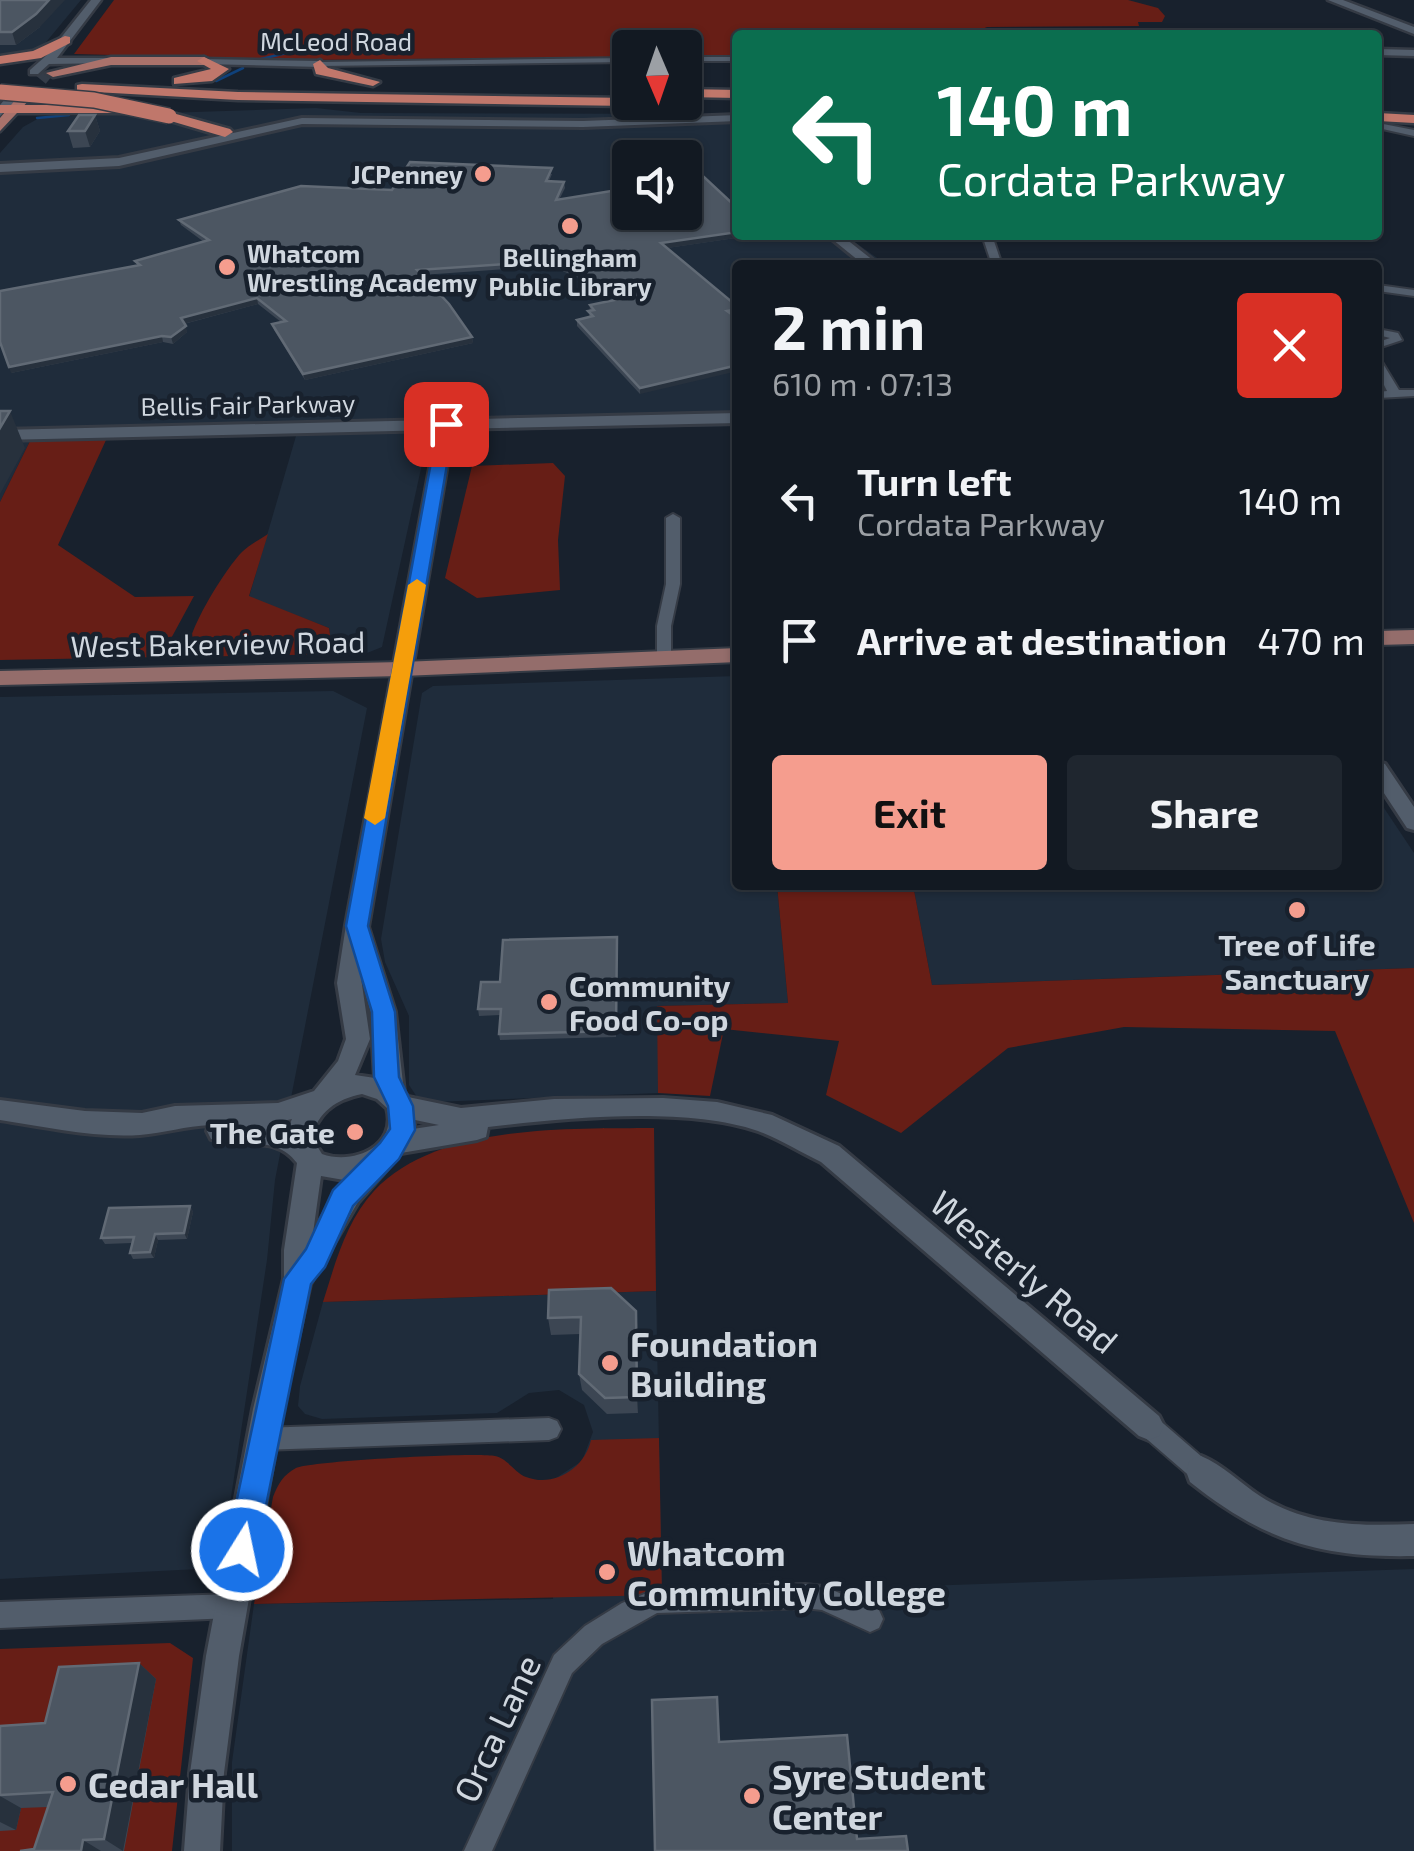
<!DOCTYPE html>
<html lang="en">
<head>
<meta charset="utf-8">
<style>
	:root { --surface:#121922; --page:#1f262f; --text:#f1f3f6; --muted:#9ca0a5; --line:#313840; --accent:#f59d8e }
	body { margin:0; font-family:"Exo 2",sans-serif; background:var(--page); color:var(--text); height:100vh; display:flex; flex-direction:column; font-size:38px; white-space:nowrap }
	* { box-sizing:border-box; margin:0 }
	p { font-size:32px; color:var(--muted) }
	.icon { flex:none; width:55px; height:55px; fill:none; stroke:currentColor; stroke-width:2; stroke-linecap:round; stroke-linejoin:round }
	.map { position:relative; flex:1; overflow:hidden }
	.panel { position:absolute; left:732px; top:260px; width:650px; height:630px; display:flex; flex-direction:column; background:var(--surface); border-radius:10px; box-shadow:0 2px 8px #0004,0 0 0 2px var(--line) }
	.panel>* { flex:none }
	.guide { position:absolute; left:732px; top:30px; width:650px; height:210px; border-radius:10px; box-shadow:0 2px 8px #0004,0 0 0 2px var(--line); background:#0b6e4f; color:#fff; overflow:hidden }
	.needle { width:65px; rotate:178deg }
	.controls { position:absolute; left:612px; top:30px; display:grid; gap:20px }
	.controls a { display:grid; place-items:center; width:90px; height:90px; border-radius:10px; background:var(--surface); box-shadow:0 2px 8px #0004,0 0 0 2px var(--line); font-size:50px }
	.pin { position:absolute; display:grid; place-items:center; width:85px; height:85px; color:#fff; margin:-42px; border-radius:20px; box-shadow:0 5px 15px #0006 }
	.me { position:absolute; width:110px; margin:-55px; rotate:10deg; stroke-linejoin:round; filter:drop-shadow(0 0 8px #0008) }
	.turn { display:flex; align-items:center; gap:35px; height:210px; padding:0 40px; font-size:45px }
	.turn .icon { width:130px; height:130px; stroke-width:2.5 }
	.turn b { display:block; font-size:70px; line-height:85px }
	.round { display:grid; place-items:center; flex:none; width:105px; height:105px; border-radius:10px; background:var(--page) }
	.summary { display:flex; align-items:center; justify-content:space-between; height:170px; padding:0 40px }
	h1 { font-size:60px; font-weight:700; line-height:75px }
	.action { display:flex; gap:20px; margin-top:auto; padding:20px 40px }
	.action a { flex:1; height:115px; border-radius:10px; background:var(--accent); color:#111; font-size:40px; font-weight:700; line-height:115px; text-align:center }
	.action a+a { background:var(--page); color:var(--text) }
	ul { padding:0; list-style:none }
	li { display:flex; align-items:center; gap:30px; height:140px; padding:0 40px }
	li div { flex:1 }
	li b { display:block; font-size:38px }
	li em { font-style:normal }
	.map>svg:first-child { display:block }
</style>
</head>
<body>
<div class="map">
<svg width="1414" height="1851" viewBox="0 0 1414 1851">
	<rect width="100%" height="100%" fill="#18212d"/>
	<!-- built -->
	<path fill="#1f2c3b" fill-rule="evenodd" d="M0,0H81L42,47L7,55H0Z
		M316,108L361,113L737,114L738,235H845L887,265H738L737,426L429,432L382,647L367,653L333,654L329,628L249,597L296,436L30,441L0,502V153L23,127L41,117ZM630,158H685V212H630Z
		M737,676L738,885H777L788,1003L658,1006V1093L434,1102L417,1097L409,1085V1016L385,962L381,939L422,693L433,686Z
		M333,691L367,708L275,1180L267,1260L223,1550L199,1569L0,1579V697Z
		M1378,799L1414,853V968L932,985L913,885H1378Z
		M656,1291L662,1595L1414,1569V1851H232V1762L254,1604L553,1599L556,1478L582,1461L593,1432L584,1405L559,1390L529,1393L497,1413L322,1419L305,1414L298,1406L300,1386L323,1302Z"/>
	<!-- green -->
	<path fill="#671e16" d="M114,0H1128L1158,8L1165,16L1162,22H1138L1139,26L987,27L968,35H738L737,55L685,56V48H630V57L308,60L74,54Z
		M106,440L58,545L135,597L194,596L161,657L0,660V502L30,441Z
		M553,463L565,476L558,540L560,590L477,598L445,578L472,466Z
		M268,534L249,596L329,628L333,654L188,657C183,636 226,568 242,552C249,545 259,540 268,534Z
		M777,885H913L932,985L1414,968V1223L1335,1031L1124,1027L1008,1048L901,1133L826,1095L839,1041L724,1029L710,1096L658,1093L657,1006L788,1003Z
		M654,1128L656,1291L323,1302C335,1264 346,1221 374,1191C438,1123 568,1129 654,1128Z
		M659,1438L662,1595L254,1604L273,1497C278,1484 283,1475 296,1468C311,1461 477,1452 495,1456C507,1458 514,1472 526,1477C554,1488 585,1468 591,1440Z
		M170,1643L193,1658L172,1851H0V1649Z"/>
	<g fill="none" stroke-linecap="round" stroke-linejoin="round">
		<!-- stream -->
		<path stroke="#0f417b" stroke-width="2.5" d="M257,60L303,49
			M216,81L243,68
			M37,118L69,115"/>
		<!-- trunk-tunnel -->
		<path stroke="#343c48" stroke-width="15" stroke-dasharray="15 8" stroke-linecap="butt" d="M40,79L45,73"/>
		<defs>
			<path id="minor" d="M685,57H738V61H685Z
				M630,58V62L320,66L316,64L320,62Z
				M1378,123L1414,130V136L1378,128Z
				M982,235H992L1002,265H992Z
				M1378,285L1414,290V296L1378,291Z
				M1378,329L1398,333L1402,340L1378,348V342L1390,338L1378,335Z
				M1378,361L1382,362L1399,390H1414V396L1378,398V392L1387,391L1378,373Z
				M673,514L680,518V584L671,626V657L664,661L657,657V626L666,584V518Z
				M1149,1415L1157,1418L1209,1463L1213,1471L1209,1479L1201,1483L1193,1479L1141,1434L1138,1426L1141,1418Z
				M549,1418L557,1421L561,1429L557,1437L549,1440L262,1450L254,1447L250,1439L254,1431L262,1428Z
				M805,1584L823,1586L879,1610L883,1619L879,1628L870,1632L822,1610L805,1608L657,1613L602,1644L572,1673L492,1851H464L554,1655L585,1626L622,1603L657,1589Z
				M231,1594L240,1597L243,1606L240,1615L231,1618L0,1628V1602Z"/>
			<path id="tertiary" d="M738,115V121L583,127L302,124L119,166L0,172V164L119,158L302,118L583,121Z
				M827,235H841L879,265H864Z
				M738,413V423L453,429L368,927L395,1012L404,1092L408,1097L461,1108L554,1099L663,1098L717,1102L772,1115L839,1146L1159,1416L1164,1426L1159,1436L1149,1440L1139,1436L821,1162C800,1152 780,1139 758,1131C685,1106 565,1118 488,1127L486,1137L477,1140L401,1153L358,1202L310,1284L282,1409L239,1656L224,1773L220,1851H184L190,1773L206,1656L253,1409L284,1279V1250L297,1163C274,1133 243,1150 211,1139L207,1131L210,1125C186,1126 164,1133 140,1135C94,1138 46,1127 0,1120V1100L85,1111L142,1113L175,1106L278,1103L314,1091L338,1061L346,1039L337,983L346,925L437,430L0,440V430ZM361,978L371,1012L375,1078L355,1075L370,1039ZM362,1094L377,1099L387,1108C398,1147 353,1165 322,1154L312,1138C317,1112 337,1099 362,1094ZM292,1119L288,1128L270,1124ZM415,1120L439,1125L413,1129ZM321,1176L344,1180L313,1233Z
				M1378,762L1385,764L1414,807V830L1407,828L1378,784Z
				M1201,1456C1223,1465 1240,1483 1260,1496C1307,1526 1360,1526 1414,1524V1556C1320,1558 1264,1541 1190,1482L1186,1471L1190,1460Z"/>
			<path id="secondary" d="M91,0H101L57,58H111L115,63L49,64L38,74H30V70L48,54Z
				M1328,0H1343L1414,27V34Z
				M1378,49L1414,50V56L1378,55Z
				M200,59L320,61L326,64L320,67L204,64Z
				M11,92L21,95L0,116V105Z"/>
			<path id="primary" d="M1414,630V644L1378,645V631Z
				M738,648V662L402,676L0,685V671L402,662Z"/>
			<path id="trunk" d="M111,57H204L211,61L204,65H111L53,77L46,73Z
				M21,93L33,96L0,131V118Z"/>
			<path id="motorway" d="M65,36L70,37V43L41,58L0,64V56L33,51Z
				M204,57L229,69L212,81L174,84V78L211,69L197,61Z
				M320,60L328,68L380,82L373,86L316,74L313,64Z
				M82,84L238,92L630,98V102H637L630,106L238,100L77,91V85Z
				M685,89L738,90V98L685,97Z
				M0,105H131L138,109L131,113H0Z
				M169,112L230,129L233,132L225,137L164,119V113Z
				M1378,113L1414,115V123L1378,121Z"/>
		</defs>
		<!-- minor casing -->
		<use href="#minor" stroke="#353b45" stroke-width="4"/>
		<!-- tertiary casing -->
		<use href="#tertiary" stroke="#353b45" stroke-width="6"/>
		<!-- secondary casing -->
		<use href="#secondary" stroke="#353b45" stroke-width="5"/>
		<!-- primary casing -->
		<use href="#primary" stroke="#353b45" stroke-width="4"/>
		<!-- trunk casing -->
		<use href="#trunk" stroke="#353b45" stroke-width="5"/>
		<!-- motorway casing -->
		<use href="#motorway" stroke="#353b45" stroke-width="5"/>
		<!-- minor -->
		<use href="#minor" fill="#525d6b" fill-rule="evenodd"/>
		<!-- tertiary -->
		<use href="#tertiary" fill="#525d6b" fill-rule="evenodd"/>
		<!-- secondary -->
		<use href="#secondary" fill="#525d6b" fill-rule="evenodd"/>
		<!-- primary -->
		<use href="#primary" fill="#946d6b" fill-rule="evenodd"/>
		<!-- trunk -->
		<use href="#trunk" fill="#aa726b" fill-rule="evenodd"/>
		<!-- motorway -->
		<use href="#motorway" fill="#c0776b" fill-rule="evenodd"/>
		<defs>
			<path id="motorway-bridge" d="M0,92L94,100L169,116"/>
		</defs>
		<!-- motorway-bridge casing -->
		<use href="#motorway-bridge" stroke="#353b45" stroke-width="18" stroke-linecap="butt"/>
		<!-- motorway-bridge -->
		<use href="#motorway-bridge" stroke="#c0776b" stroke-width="15"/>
	</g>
	<!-- wall -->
	<path fill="#3c4653" d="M0,0L40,27L16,45H0Z
		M95,115L100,131L90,147L73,148L68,131Z
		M552,174L549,181L564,182L565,188L559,200L749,236L667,248L738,307V315L733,316L640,394L577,326V320L589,317L590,305L625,298L551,266L422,275L472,337L473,343L305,380L274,330L272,324L281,322L258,304L184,324L187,332L173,344L163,342L11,373L137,266L135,261L204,242L181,225L179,220L392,190Z
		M617,937L616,1037L500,1040L499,1034L500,1015L479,1016L478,1009L500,982Z
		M190,1206L193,1212L187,1239L158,1240L154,1258L133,1259L130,1253L132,1243L105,1244L101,1238Z
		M636,1311L638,1413L607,1414L582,1390L579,1374L580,1334L551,1335L548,1318Z
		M139,1663L156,1679L124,1851H20L34,1849L48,1807L21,1808L16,1830L0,1831V1726L45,1723Z"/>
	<!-- shaded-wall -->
	<path fill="#27313d" d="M49,0H65L40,27L16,45L12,32Z
		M95,115L100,131L90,147L85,131Z
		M738,232V235L749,236L661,249V243Z
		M257,298L258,304L183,324L181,318Z
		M738,309V315L727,317V311Z
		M186,326L187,332L173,344L171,337Z
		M162,336L163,342L11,373L9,367Z
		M472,337L473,343L305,380L303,374Z
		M738,365V371L640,394V388Z
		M10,411L25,448L0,494V428Z
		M190,1206L193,1212L187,1239L184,1233Z
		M155,1234L158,1240L154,1258L150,1252Z
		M636,1311L638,1329V1413L637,1397Z
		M139,1663L156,1679L123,1851L104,1839Z
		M0,1796L21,1808L16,1830L0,1822Z
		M83,1840L101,1851H81Z"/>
	<!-- building -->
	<path fill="#4c5662" stroke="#616a75" stroke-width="2.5" d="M0,0H49L36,14L12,32H0Z
		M79,115H95L85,131H68Z
		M410,162L552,168L546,181L564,182L556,200L630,188V212H685V179L703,176L735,206L738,205V232L661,243L738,307V309L727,311L738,319V365L640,388L577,320L593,316L588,311L594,310L590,305L634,296L551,261L417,270L449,304L472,337L303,374L272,324L286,321L257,298L181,318L186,326L171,337L162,336L9,367L0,342V291L140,265L135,261L209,240L179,220L301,186L392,190Z
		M0,411H10L0,428Z
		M617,937L616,1031L499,1034L501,1009H478L481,982H500L503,940Z
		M190,1206L184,1233L155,1234L150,1252L130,1253L134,1237L101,1238L109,1208Z
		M611,1288L636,1311L637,1397L605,1398L579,1374L581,1317L548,1318L549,1290Z
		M139,1663L104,1839L83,1840L81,1851H20L34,1849L53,1792L0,1795V1726L45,1723L59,1667Z
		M717,1697L719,1742L847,1735L857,1839L906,1836L908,1851H655L652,1700Z"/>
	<!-- route -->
	<path fill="#1a73e8" stroke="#114b97" stroke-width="2.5" d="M446,419L454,424L368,926L395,1012L399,1077L413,1106L415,1130L399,1159L353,1206L325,1267L311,1284L257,1550L253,1561L242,1566L230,1561L226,1550L284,1279L306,1249L333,1190L380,1143L390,1129L388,1106L374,1077L372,1012L346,926L438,424Z"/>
	<!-- slow -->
	<path fill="#f59e0b" d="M417,579L426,585L385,818L375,825L364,818L408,585Z"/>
	<!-- markers -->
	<g fill="#f59d8e" stroke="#18212d" stroke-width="4">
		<circle cx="483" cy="174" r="10"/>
		<circle cx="570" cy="226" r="10"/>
		<circle cx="227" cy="267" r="10"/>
		<circle cx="1297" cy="910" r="10"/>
		<circle cx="549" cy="1002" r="10"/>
		<circle cx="355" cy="1132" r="10"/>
		<circle cx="610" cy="1363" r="10"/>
		<circle cx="607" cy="1572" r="10"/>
		<circle cx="68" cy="1784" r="10"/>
		<circle cx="752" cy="1796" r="10"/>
	</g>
	<g text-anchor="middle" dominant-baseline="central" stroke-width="9" stroke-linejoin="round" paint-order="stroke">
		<!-- far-street labels -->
		<g font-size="25" fill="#d0d7df" stroke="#18212d">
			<text x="336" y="41">McLeod Road</text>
			<text transform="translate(248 404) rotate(-1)">Bellis Fair Parkway</text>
		</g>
		<!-- far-poi labels -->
		<g font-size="25" font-weight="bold" fill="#d0d7df" stroke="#18212d" text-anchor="end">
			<text x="463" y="174">JCPenney</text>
			<text x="247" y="253" text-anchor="start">Whatcom<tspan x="247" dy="29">Wrestling Academy</tspan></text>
			<text x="570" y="257" text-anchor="middle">Bellingham<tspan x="570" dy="29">Public Library</tspan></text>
		</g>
		<!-- street labels -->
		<g font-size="30" fill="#d0d7df" stroke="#18212d">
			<text transform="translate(218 643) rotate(-1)">West Bakerview Road</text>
		</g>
		<!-- poi labels -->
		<g font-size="30" font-weight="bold" fill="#d0d7df" stroke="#18212d">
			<text x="1297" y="944">Tree of Life<tspan x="1297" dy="34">Sanctuary</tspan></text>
			<text x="569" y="985" text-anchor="start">Community<tspan x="569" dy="34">Food Co-op</tspan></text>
			<text x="335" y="1132" text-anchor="end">The Gate</text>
		</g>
		<!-- near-street labels -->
		<g font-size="35" fill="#d0d7df" stroke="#18212d">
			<text transform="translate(1025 1271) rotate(40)">Westerly Road</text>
			<text transform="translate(496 1728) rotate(-65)">Orca Lane</text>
		</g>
		<!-- near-poi labels -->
		<g font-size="35" font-weight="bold" fill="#d0d7df" stroke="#18212d" text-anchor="start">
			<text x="630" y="1343">Foundation<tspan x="630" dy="40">Building</tspan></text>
			<text x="627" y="1552">Whatcom<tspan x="627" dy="40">Community College</tspan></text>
			<text x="772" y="1776">Syre Student<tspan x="772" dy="40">Center</tspan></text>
			<text x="88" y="1784">Cedar Hall</text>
		</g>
	</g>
</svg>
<div class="controls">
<a><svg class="needle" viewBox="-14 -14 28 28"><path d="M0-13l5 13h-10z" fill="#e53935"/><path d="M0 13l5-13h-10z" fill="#9ca0a5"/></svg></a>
<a><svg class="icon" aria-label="sound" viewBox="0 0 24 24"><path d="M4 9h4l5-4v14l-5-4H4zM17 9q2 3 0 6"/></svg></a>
</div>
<div class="pin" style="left:446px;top:424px;background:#d93025"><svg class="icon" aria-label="arrive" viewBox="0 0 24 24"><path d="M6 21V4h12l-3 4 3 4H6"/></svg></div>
<svg class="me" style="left:242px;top:1550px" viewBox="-20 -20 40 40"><circle r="17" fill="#1a73e8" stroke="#fff" stroke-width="3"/><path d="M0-11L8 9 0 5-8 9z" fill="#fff"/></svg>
<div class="guide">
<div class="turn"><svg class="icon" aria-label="left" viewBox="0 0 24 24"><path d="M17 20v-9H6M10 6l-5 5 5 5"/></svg><div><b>140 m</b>Cordata Parkway</div></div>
</div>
<section class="panel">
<div class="summary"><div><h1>2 min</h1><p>610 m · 07:13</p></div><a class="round" style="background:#d93025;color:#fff"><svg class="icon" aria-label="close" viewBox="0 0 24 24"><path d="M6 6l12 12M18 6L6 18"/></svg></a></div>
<ul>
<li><svg class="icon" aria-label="left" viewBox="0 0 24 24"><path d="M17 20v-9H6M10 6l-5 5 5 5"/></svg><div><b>Turn left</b><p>Cordata Parkway</p></div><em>140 m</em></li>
<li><svg class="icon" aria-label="arrive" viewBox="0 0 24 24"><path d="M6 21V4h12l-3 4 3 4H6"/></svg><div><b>Arrive at destination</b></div><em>470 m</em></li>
</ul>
<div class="action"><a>Exit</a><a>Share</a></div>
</section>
</div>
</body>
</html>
